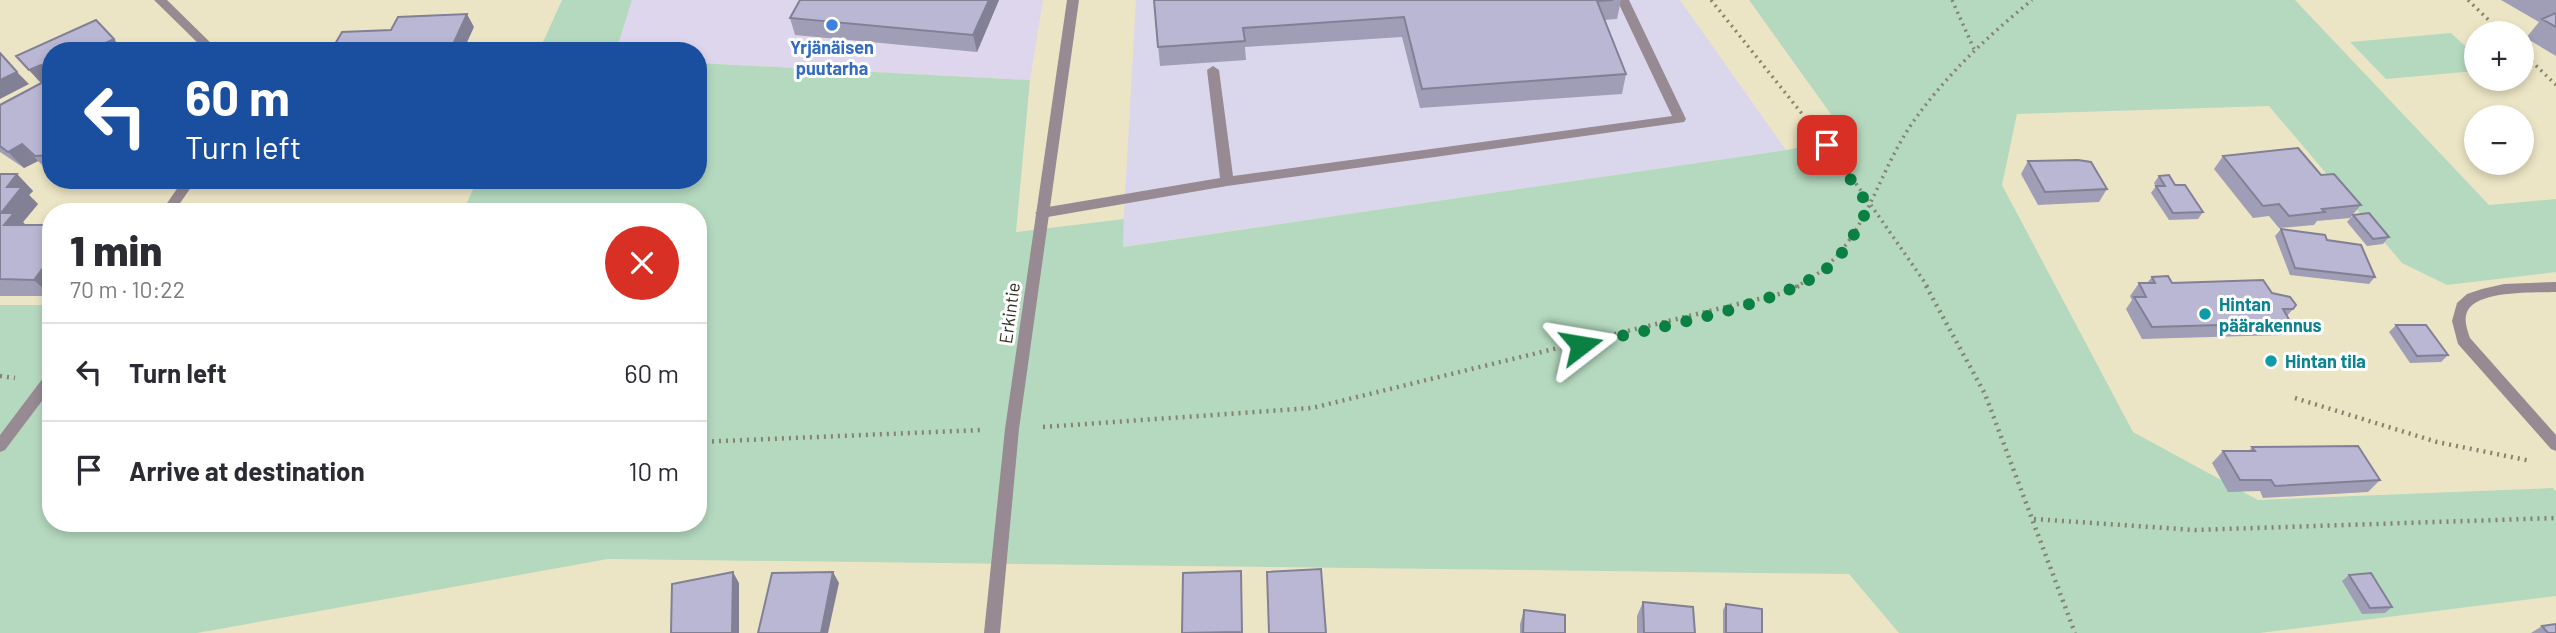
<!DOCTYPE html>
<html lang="en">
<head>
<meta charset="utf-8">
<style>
	:root { --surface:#fff; --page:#f2f2f3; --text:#2b2b33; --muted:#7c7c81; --line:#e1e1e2 }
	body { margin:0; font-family:Barlow,sans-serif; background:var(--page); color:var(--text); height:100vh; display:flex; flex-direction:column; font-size:26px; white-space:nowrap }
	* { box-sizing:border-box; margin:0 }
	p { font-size:23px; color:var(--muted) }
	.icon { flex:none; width:38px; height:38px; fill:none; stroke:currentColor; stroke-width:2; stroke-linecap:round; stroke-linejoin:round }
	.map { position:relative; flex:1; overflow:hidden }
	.side { position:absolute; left:42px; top:203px; width:665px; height:329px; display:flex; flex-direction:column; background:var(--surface); border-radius:28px; box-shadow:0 4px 10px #0003 }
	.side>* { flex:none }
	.guide { position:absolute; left:42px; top:42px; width:665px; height:147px; border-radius:28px; box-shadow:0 4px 10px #0003; background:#1a4fa0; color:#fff; overflow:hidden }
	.tools { position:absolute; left:2464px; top:21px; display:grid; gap:14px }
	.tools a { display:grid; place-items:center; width:70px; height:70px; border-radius:50%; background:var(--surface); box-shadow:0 4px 10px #0003; font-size:35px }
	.pin { position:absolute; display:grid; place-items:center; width:60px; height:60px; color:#fff; margin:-30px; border-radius:14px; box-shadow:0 4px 10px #0006 }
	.me { position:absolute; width:77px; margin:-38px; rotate:76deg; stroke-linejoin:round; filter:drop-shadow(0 0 5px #0008) }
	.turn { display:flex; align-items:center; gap:24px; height:147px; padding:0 28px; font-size:32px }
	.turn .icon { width:91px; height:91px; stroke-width:2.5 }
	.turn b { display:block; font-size:49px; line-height:60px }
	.round { display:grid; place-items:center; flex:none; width:74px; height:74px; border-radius:37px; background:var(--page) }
	.summary { display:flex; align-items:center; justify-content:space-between; height:119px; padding:0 28px }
	h1 { font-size:42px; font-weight:800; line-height:52px }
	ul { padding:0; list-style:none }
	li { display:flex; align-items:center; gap:21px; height:98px; padding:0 28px; border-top:2px solid var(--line) }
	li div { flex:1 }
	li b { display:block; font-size:26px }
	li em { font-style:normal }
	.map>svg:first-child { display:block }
</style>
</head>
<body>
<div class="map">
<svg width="2556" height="633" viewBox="0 0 2556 633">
	<rect width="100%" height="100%" fill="#ece5c5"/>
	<!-- commercial -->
	<path fill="#ded6ec" d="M632,0H1043L1030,80L698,63V51H616Z"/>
	<!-- industrial -->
	<path fill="#dad7ed" d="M1136,0H1680L1786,150L1122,247Z"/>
	<!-- green -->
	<path fill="#b5d9bf" d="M562,0H632L616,51H539Z
		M1749,0H2295L2489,205L2556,199V272L2447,285L2402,263L2269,106L2017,114L2002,185L2133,432L2258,500L2553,488L2556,491V596L2260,633H1899L1849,574L608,559L197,633H0V305H51V523H698V212H463L477,180H698V63L1030,80L1016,232L1124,219L1123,247L1786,150L1848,138Z
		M2451,33L2476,56V71L2386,79L2350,42Z"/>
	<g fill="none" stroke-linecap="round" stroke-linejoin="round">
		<!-- path-far1 -->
		<path stroke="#87826d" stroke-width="3.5" stroke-dasharray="2 4.5" stroke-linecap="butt" d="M1711,0L1843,165L1928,287
			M1952,0L1974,49
			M2468,0L2502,33
			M2522,52L2556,85
			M1795,287C1864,255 1873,179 1913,122C1946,75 1988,36 2032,0"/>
		<!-- path -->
		<path stroke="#87826d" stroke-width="4.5" stroke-dasharray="2 5" stroke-linecap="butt" d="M1926,286L1985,394L2075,633
			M0,376L15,378
			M2295,398L2437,442L2531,461
			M1043,427L1312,408L1783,293L1799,286
			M698,442L982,430
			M2034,519L2195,530L2556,518"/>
		<!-- lane -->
		<path fill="#978a92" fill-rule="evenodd" d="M1617,0H1629L1686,119L1684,122L1227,186L1042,218L1035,213L1042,208L1220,178L1207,70L1213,66L1219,70L1233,176L1672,116Z"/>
		<!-- street -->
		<path fill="#978a92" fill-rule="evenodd" d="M154,0H167L219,51H206Z
			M1067,0H1079L1019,429L1000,633H984L1005,429Z
			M183,180H196L174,212H161Z
			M2556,282V292C2535,293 2480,290 2468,310C2463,319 2467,329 2470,338L2556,435V451L2551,449L2458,344L2452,321L2457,303L2467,294L2482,289L2504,284Z
			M51,372V389L5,450L0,452V435L46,374Z"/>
	</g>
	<!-- wall -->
	<path fill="#a09db7" d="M800,0H999L977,52L795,35L790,18Z
		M1154,0H1621L1617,19L1604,20L1626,74L1622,94L1420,108L1402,37L1245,47L1246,60L1160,66Z
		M2501,0H2556V56L2526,38L2539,22Z
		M114,39L123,51H51V78L47,80L51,83V173L38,161L24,168L0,152V105L41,83L16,56Z
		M2223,156L2321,175L2361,205L2350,218L2317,221L2314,225L2279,228L2269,216L2253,218L2214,169Z
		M2028,161L2107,189L2099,202L2038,205L2021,174Z
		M0,174H17L33,191L29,195L38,204L23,222L51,296H0Z
		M2159,176L2175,185L2203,212L2198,219L2169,220L2151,193L2156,186L2154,183Z
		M2353,215L2389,237L2383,244L2367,246L2347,222Z
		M2281,229L2327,240L2375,277L2369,284L2290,275L2275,236Z
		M2152,277L2172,283L2272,293L2293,309L2287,316L2291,323L2281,335L2142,339L2126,309L2132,300L2130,296L2139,283H2147Z
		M2396,325L2448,355L2441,362L2410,363L2389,332Z
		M2252,447L2380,480L2368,492L2263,498L2260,491L2228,492L2212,463L2223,451H2249Z
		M2349,575L2392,607L2385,613L2362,614L2342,581Z
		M1643,602L1695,633H1637V616Z
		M1726,604L1762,633H1723V610Z
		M1524,610L1565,633H1520V624Z
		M2542,626L2556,633H2531Z"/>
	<!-- shaded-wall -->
	<path fill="#828095" d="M989,0H999L977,52L973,35Z
		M467,14L474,27L463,51H450Z
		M114,39L123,51H89Z
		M41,65L51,76V78L41,83L29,70Z
		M17,72L29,84L0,99V80Z
		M22,144L38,161L24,168L8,152Z
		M17,174L33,191L29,195L38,204L23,222L30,229L4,225L1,213L7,187Z
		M51,257V296L34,280Z
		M733,572L739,583V633H732Z
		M833,572L839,583L828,633H821Z"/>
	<!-- building -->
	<path fill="#bab7d5" stroke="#828095" stroke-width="2" d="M800,0H989L973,35L790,18Z
		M1154,0H1613L1597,1L1626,74L1422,89L1404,17L1243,28L1245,41L1158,47Z
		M2556,13V27L2542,19Z
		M467,14L450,51H331L342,32L391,30L398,17Z
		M96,20L114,39L89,51H51V68L46,70L41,65L29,70L16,56Z
		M0,53L17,72L0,80Z
		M47,80L51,83V155L35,156L22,144L8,152L0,146V105Z
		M2298,148L2321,175L2334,174L2361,205L2322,209L2325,212L2289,216L2279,204L2263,206L2223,156Z
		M2078,160L2091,162L2107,189L2045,192L2028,161Z
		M0,174H17L7,187H22L1,213H14L4,225H51V257L34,280L0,279Z
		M2169,175L2175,185H2185L2203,212L2173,213L2156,186H2165L2159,176Z
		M2369,213L2389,237L2373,239L2353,215Z
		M2281,229L2325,235L2327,240L2361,245L2375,277L2295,268Z
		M2168,276L2172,283L2263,280L2272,293L2290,297L2296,305L2293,309H2283L2291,323L2152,327L2134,297H2146L2139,283H2155L2152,277Z
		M2396,325H2426L2448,355L2417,356Z
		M2358,446L2380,480L2275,486L2271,480H2240L2223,451H2255L2252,447Z
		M1321,569L1326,633H1269L1267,572Z
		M1241,571L1242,632L1182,633L1183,573Z
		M733,572L732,633H671L672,584Z
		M833,572L821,633H758L772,573Z
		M2371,573L2392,607L2370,608L2349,575Z
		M1643,602L1693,607L1695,633H1644Z
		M1726,604L1762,609V633H1726Z
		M1524,610L1565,615V633H1523Z
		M2556,624V633H2548L2542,626Z"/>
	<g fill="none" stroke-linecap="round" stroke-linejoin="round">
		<!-- route -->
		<path stroke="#0b8043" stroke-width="12" stroke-dasharray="0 21.6" d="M1581,345C1645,329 1792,306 1835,261C1850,245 1859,225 1869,206L1827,145"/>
	</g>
	<!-- markers -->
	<circle fill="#3f7fe0" stroke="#fff" stroke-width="2.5" cx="832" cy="25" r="7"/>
	<g fill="#0f9aa8" stroke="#fff" stroke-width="2.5">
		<circle cx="2205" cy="314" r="7"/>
		<circle cx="2271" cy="361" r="7"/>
	</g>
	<g text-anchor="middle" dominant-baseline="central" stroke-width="6" stroke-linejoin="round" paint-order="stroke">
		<!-- shop labels -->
		<g font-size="18" font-weight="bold" fill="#366cbe" stroke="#fff">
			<text x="832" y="47">Yrjänäisen<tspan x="832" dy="21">puutarha</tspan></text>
		</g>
		<!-- culture labels -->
		<g font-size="18" font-weight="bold" fill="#0d838f" stroke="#fff" text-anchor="start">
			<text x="2219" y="304">Hintan<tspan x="2219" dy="21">päärakennus</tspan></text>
			<text x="2285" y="361">Hintan tila</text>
		</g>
		<!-- street labels -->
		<g font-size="18" fill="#302e22" stroke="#fff">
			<text transform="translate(1009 313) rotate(-82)">Erkintie</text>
		</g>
	</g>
</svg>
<div class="tools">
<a>+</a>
<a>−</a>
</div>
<div class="pin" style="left:1827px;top:145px;background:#d93025"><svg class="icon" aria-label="arrive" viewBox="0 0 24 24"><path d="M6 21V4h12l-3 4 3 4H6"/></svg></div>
<svg class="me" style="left:1581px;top:345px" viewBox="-20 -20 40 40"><path d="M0-17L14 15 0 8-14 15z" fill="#0b8043" stroke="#fff" stroke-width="4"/></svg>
<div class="guide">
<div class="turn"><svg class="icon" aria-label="left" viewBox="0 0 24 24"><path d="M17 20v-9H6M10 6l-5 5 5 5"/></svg><div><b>60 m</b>Turn left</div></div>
</div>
<section class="side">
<div class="summary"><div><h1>1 min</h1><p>70 m · 10:22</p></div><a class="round" style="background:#d93025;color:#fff"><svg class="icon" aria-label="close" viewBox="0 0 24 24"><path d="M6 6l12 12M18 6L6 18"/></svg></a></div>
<ul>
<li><svg class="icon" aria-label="left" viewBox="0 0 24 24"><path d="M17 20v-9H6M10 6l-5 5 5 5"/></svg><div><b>Turn left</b></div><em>60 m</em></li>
<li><svg class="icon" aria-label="arrive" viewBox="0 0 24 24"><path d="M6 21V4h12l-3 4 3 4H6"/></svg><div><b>Arrive at destination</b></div><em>10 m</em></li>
</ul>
</section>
</div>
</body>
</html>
